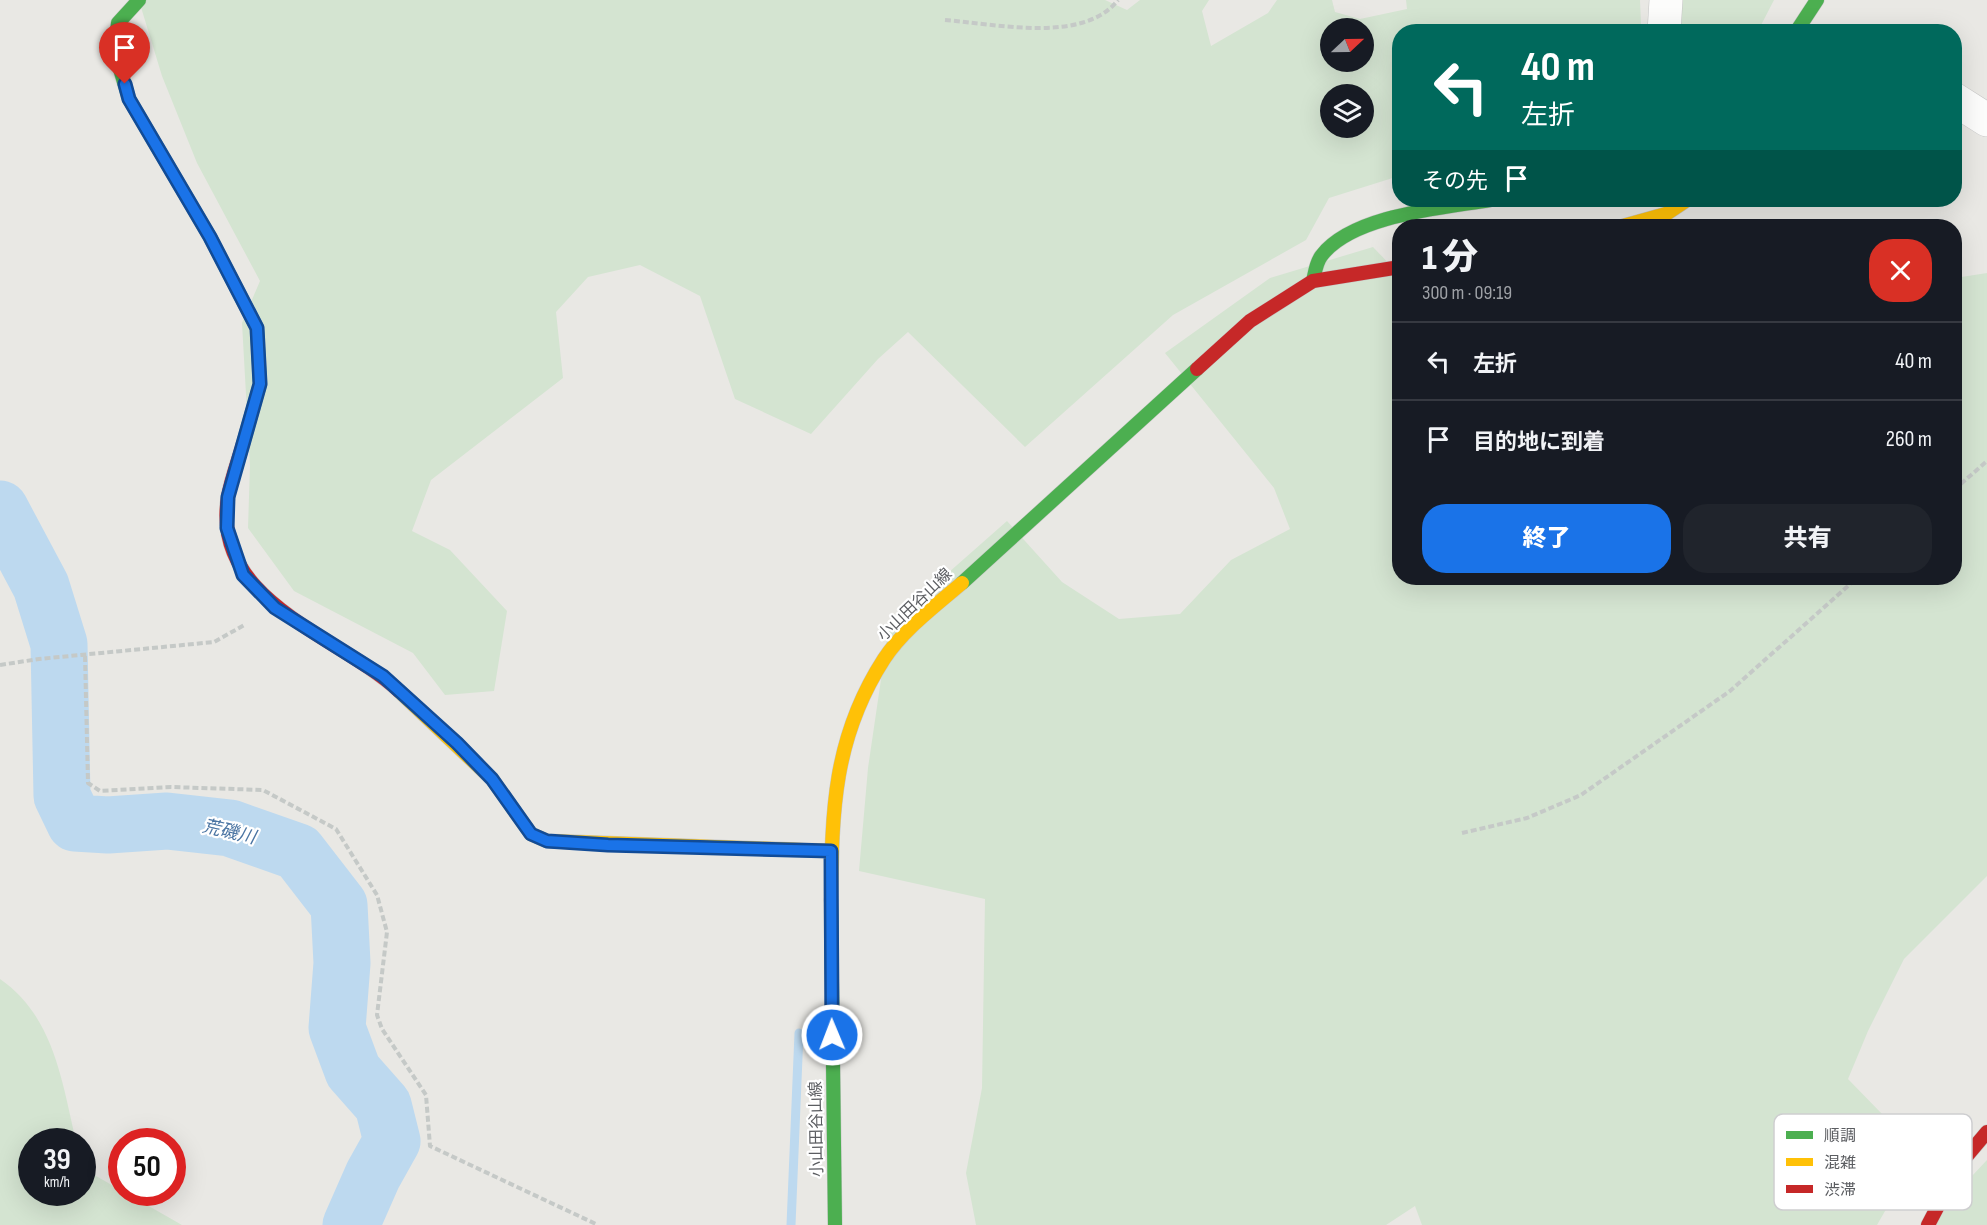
<!DOCTYPE html>
<html lang="ja">
<head>
<meta charset="utf-8">
<style>
	:root { --surface:#171b24; --page:#20242c; --text:#f1f3f6; --muted:#9ea1a6; --line:#363941; --accent:#1a73e8 }
	body { margin:0; font-family:"Sofia Sans Condensed","Noto Sans JP",sans-serif; background:var(--page); color:var(--text); height:100vh; display:flex; flex-direction:column; font-size:22px; white-space:nowrap }
	* { box-sizing:border-box; margin:0 }
	p { font-size:20px; color:var(--muted) }
	.icon { flex:none; width:33px; height:33px; fill:none; stroke:currentColor; stroke-width:2; stroke-linecap:round; stroke-linejoin:round }
	.map { position:relative; flex:1; overflow:hidden }
	.drawer { position:absolute; left:1392px; top:219px; width:570px; height:366px; display:flex; flex-direction:column; background:var(--surface); border-radius:24px; box-shadow:0 6px 24px #0002 }
	.drawer>* { flex:none }
	.top-card { position:absolute; left:1392px; top:24px; width:570px; height:183px; border-radius:24px; box-shadow:0 6px 24px #0002; background:#00695c; color:#fff; overflow:hidden }
	.needle { width:39px; rotate:68deg }
	.controls { position:absolute; left:1320px; top:18px; display:grid; gap:12px }
	.controls a { display:grid; place-items:center; width:54px; height:54px; border-radius:50%; background:var(--surface); box-shadow:0 6px 24px #0002; font-size:30px }
	.speed { position:absolute; left:18px; top:1128px; display:flex; gap:12px; font-size:30px; font-weight:700; text-align:center }
	.speed>* { display:grid; place-content:center; width:78px; height:78px; border-radius:50%; background:var(--surface); box-shadow:0 6px 24px #0002; line-height:1 }
	.speed small { font-size:15px; font-weight:400 }
	.speed .limit { border:9px solid #d22; background:#fff; color:#111 }
	.pin { position:absolute; display:grid; place-items:center; width:51px; height:51px; color:#fff; margin:-62px -26px; border-radius:50% 50% 50% 0; rotate:-45deg; box-shadow:0 0 6px #0007 }
	.pin .icon { rotate:45deg }
	.me { position:absolute; width:66px; margin:-33px; rotate:359deg; stroke-linejoin:round; filter:drop-shadow(0 0 4px #0008) }
	.turn { display:flex; align-items:center; gap:21px; height:126px; padding:0 30px; font-size:27px }
	.turn .icon { width:78px; height:78px; stroke-width:2.5 }
	.turn b { display:block; font-size:42px; line-height:51px }
	.then { display:flex; align-items:center; height:57px; padding:0 30px; background:#0003; gap:12px; font-size:22px }
	.round { display:grid; place-items:center; flex:none; width:63px; height:63px; border-radius:24px; background:var(--page) }
	.overview { display:flex; align-items:center; justify-content:space-between; height:102px; padding:0 30px }
	h1 { font-size:36px; font-weight:800; line-height:45px }
	.cta { display:flex; gap:12px; margin-top:auto; padding:12px 30px }
	.cta a { flex:1; height:69px; border-radius:24px; background:var(--accent); color:#fff; font-size:24px; font-weight:800; line-height:69px; text-align:center }
	.cta a+a { background:var(--page); color:var(--text) }
	ul { padding:0; list-style:none }
	li { display:flex; align-items:center; gap:18px; height:78px; padding:0 30px; border-top:2px solid var(--line) }
	li div { flex:1 }
	li b { display:block; font-size:22px }
	li em { font-style:normal }
	.map>svg:first-child { display:block }
</style>
</head>
<body>
<div class="map">
<svg width="1987" height="1225" viewBox="0 0 1987 1225">
	<rect width="100%" height="100%" fill="#e9e8e4"/>
	<!-- green -->
	<path fill="#d4e4d1" fill-rule="evenodd" d="M142,0H1105L1127,10L1140,0H1209L1202,11L1211,46L1268,13L1277,0H1332L1335,12L1360,19L1407,9L1406,0H1640L1641,24L1636,32H1400L1399,176L1329,198L1306,240L1173,315L1025,447L908,332L878,359L811,434L735,399L700,296L640,265L588,277L556,312L563,378L431,480L412,531L450,550L507,611L494,691L445,695L413,653L294,591L248,528L250,466L242,323L260,281L197,163L162,76L140,4ZM1330,28H1364V62H1330ZM1330,94H1364V128H1330Z
		M1670,0H1774L1758,31L1666,32Z
		M1373,247L1399,274L1400,408L1394,426L1400,427V578H1954L1955,278L1987,273V876L1904,959L1868,1031L1848,1079L1919,1152L1877,1225H1422L1415,1206L1386,1225H976L966,1173L982,1088L985,899L859,871L868,768L889,625L1007,521L1062,582L1119,619L1180,614L1231,560L1290,529L1274,488L1165,353L1270,278Z
		M0,979C54,1016 62,1082 76,1141L32,1142V1192H82L83,1153L96,1176L182,1225H0Z
		M1987,1160V1225H1926Z"/>
	<g fill="none" stroke-linecap="round" stroke-linejoin="round">
		<!-- stream -->
		<path stroke="#bdd9ef" stroke-width="9" d="M791,1225L799,1033"/>
		<!-- river -->
		<path stroke="#bdd9ef" stroke-width="57" d="M0,509L41,586L59,644L62,796L75,823L108,825L167,821L230,828L298,852L339,905L342,963L337,1028L353,1071L383,1105L392,1141L373,1175L351,1225"/>
		<defs>
			<path id="street" d="M1664,32L1666,0
				M1954,99L1987,120"/>
			<path id="fast" d="M139,0L118,23L115,52L129,99L210,237L257,328L260,384L243,444
				M1796,32L1817,0
				M1313,281C1315,273 1316,262 1322,255C1353,215 1443,208 1490,200
				M962,583L1197,369
				M831,900L835,1225"/>
			<path id="slow" d="M1623,226L1666,214L1687,200
				M399,691L492,779L531,834L547,841L831,851
				M831,900C832,811 833,738 884,659C903,630 935,606 962,583"/>
			<path id="jam" d="M1197,369L1250,321L1313,281L1400,267
				M243,444C238,461 231,479 228,497C211,602 337,634 399,691
				M1928,1225L1960,1164L1987,1132"/>
		</defs>
		<!-- street casing -->
		<use href="#street" stroke="#c5c5c5" stroke-width="34"/>
		<!-- fast casing -->
		<use href="#fast" stroke="#c6c6c6" stroke-width="15"/>
		<!-- slow casing -->
		<use href="#slow" stroke="#c6c6c6" stroke-width="15"/>
		<!-- jam casing -->
		<use href="#jam" stroke="#c6c6c6" stroke-width="15"/>
		<!-- path -->
		<path stroke="#c5c9c7" stroke-width="4" stroke-dasharray="6 3" stroke-linecap="butt" d="M945,20C996,24 1084,44 1118,0
			M1954,490L1987,461
			M85,656L88,783L100,791L171,787L263,790L336,829L377,895L387,932L377,1015L382,1029L426,1095L430,1146L598,1225
			M0,665L39,659L214,642L246,624
			M1462,833L1527,818L1581,795L1730,691L1857,578"/>
		<!-- street -->
		<use href="#street" stroke="#fcfcfb" stroke-width="33"/>
		<!-- fast -->
		<use href="#fast" stroke="#4caf50" stroke-width="14"/>
		<!-- slow -->
		<use href="#slow" stroke="#ffc107" stroke-width="14"/>
		<!-- jam -->
		<use href="#jam" stroke="#c62828" stroke-width="14"/>
	</g>
	<g fill="none" stroke-linecap="round" stroke-linejoin="round">
		<defs>
			<path id="route" d="M125,84L129,99L210,237L257,328L260,384L228,497L227,528L243,575L275,608L383,676L457,743L492,779L531,834L547,841L608,845L831,851L832,1035"/>
		</defs>
		<!-- route casing -->
		<use href="#route" stroke="#114b97" stroke-width="15"/>
		<!-- route -->
		<use href="#route" stroke="#1a73e8" stroke-width="10"/>
	</g>
	<g text-anchor="middle" dominant-baseline="central" stroke-width="4.5" stroke-linejoin="round" paint-order="stroke">
		<!-- street labels -->
		<g font-size="16" fill="#5b5d61" stroke="#fff">
			<text transform="translate(915 605) rotate(-44)">小山田谷山線</text>
			<text transform="translate(817 1129) rotate(-91)">小山田谷山線</text>
		</g>
		<!-- water labels -->
		<g font-size="18" font-style="italic" fill="#4b75a3" stroke="#fff">
			<text transform="translate(229 832) rotate(13)">荒磯川</text>
		</g>
	</g>
	<!-- legend -->
	<rect x="1774" y="1114" width="198" height="96" rx="9" fill="#fff" stroke="#ceced0" stroke-width="1.5"/>
	<rect x="1786" y="1131" width="27" height="8" fill="#4caf50"/>
	<rect x="1786" y="1158" width="27" height="8" fill="#ffc107"/>
	<rect x="1786" y="1185" width="27" height="8" fill="#c62828"/>
	<g font-size="16" fill="#5b5d61">
		<text x="1824" y="1141">順調</text>
		<text x="1824" y="1168">混雑</text>
		<text x="1824" y="1195">渋滞</text>
	</g>
</svg>
<div class="controls">
<a><svg class="needle" viewBox="-14 -14 28 28"><path d="M0-13l5 13h-10z" fill="#e53935"/><path d="M0 13l5-13h-10z" fill="#9ea1a6"/></svg></a>
<a><svg class="icon" aria-label="layers" viewBox="0 0 24 24"><path d="M12 4l9 5-9 5-9-5zM3 14l9 5 9-5"/></svg></a>
</div>
<div class="speed"><div>39<small>km/h</small></div><div class="limit">50</div></div>
<div class="pin" style="left:125px;top:84px;background:#d93025"><svg class="icon" aria-label="arrive" viewBox="0 0 24 24"><path d="M6 21V4h12l-3 4 3 4H6"/></svg></div>
<svg class="me" style="left:832px;top:1035px" viewBox="-20 -20 40 40"><circle r="17" fill="#1a73e8" stroke="#fff" stroke-width="3"/><path d="M0-11L8 9 0 5-8 9z" fill="#fff"/></svg>
<div class="top-card">
<div class="turn"><svg class="icon" aria-label="left" viewBox="0 0 24 24"><path d="M17 20v-9H6M10 6l-5 5 5 5"/></svg><div><b>40 m</b>左折</div></div>
<div class="then">その先<svg class="icon" aria-label="arrive" viewBox="0 0 24 24"><path d="M6 21V4h12l-3 4 3 4H6"/></svg></div>
</div>
<section class="drawer">
<div class="overview"><div><h1>1 分</h1><p>300 m · 09:19</p></div><a class="round" style="background:#d93025;color:#fff"><svg class="icon" aria-label="close" viewBox="0 0 24 24"><path d="M6 6l12 12M18 6L6 18"/></svg></a></div>
<ul>
<li><svg class="icon" aria-label="left" viewBox="0 0 24 24"><path d="M17 20v-9H6M10 6l-5 5 5 5"/></svg><div><b>左折</b></div><em>40 m</em></li>
<li><svg class="icon" aria-label="arrive" viewBox="0 0 24 24"><path d="M6 21V4h12l-3 4 3 4H6"/></svg><div><b>目的地に到着</b></div><em>260 m</em></li>
</ul>
<div class="cta"><a>終了</a><a>共有</a></div>
</section>
</div>
</body>
</html>
